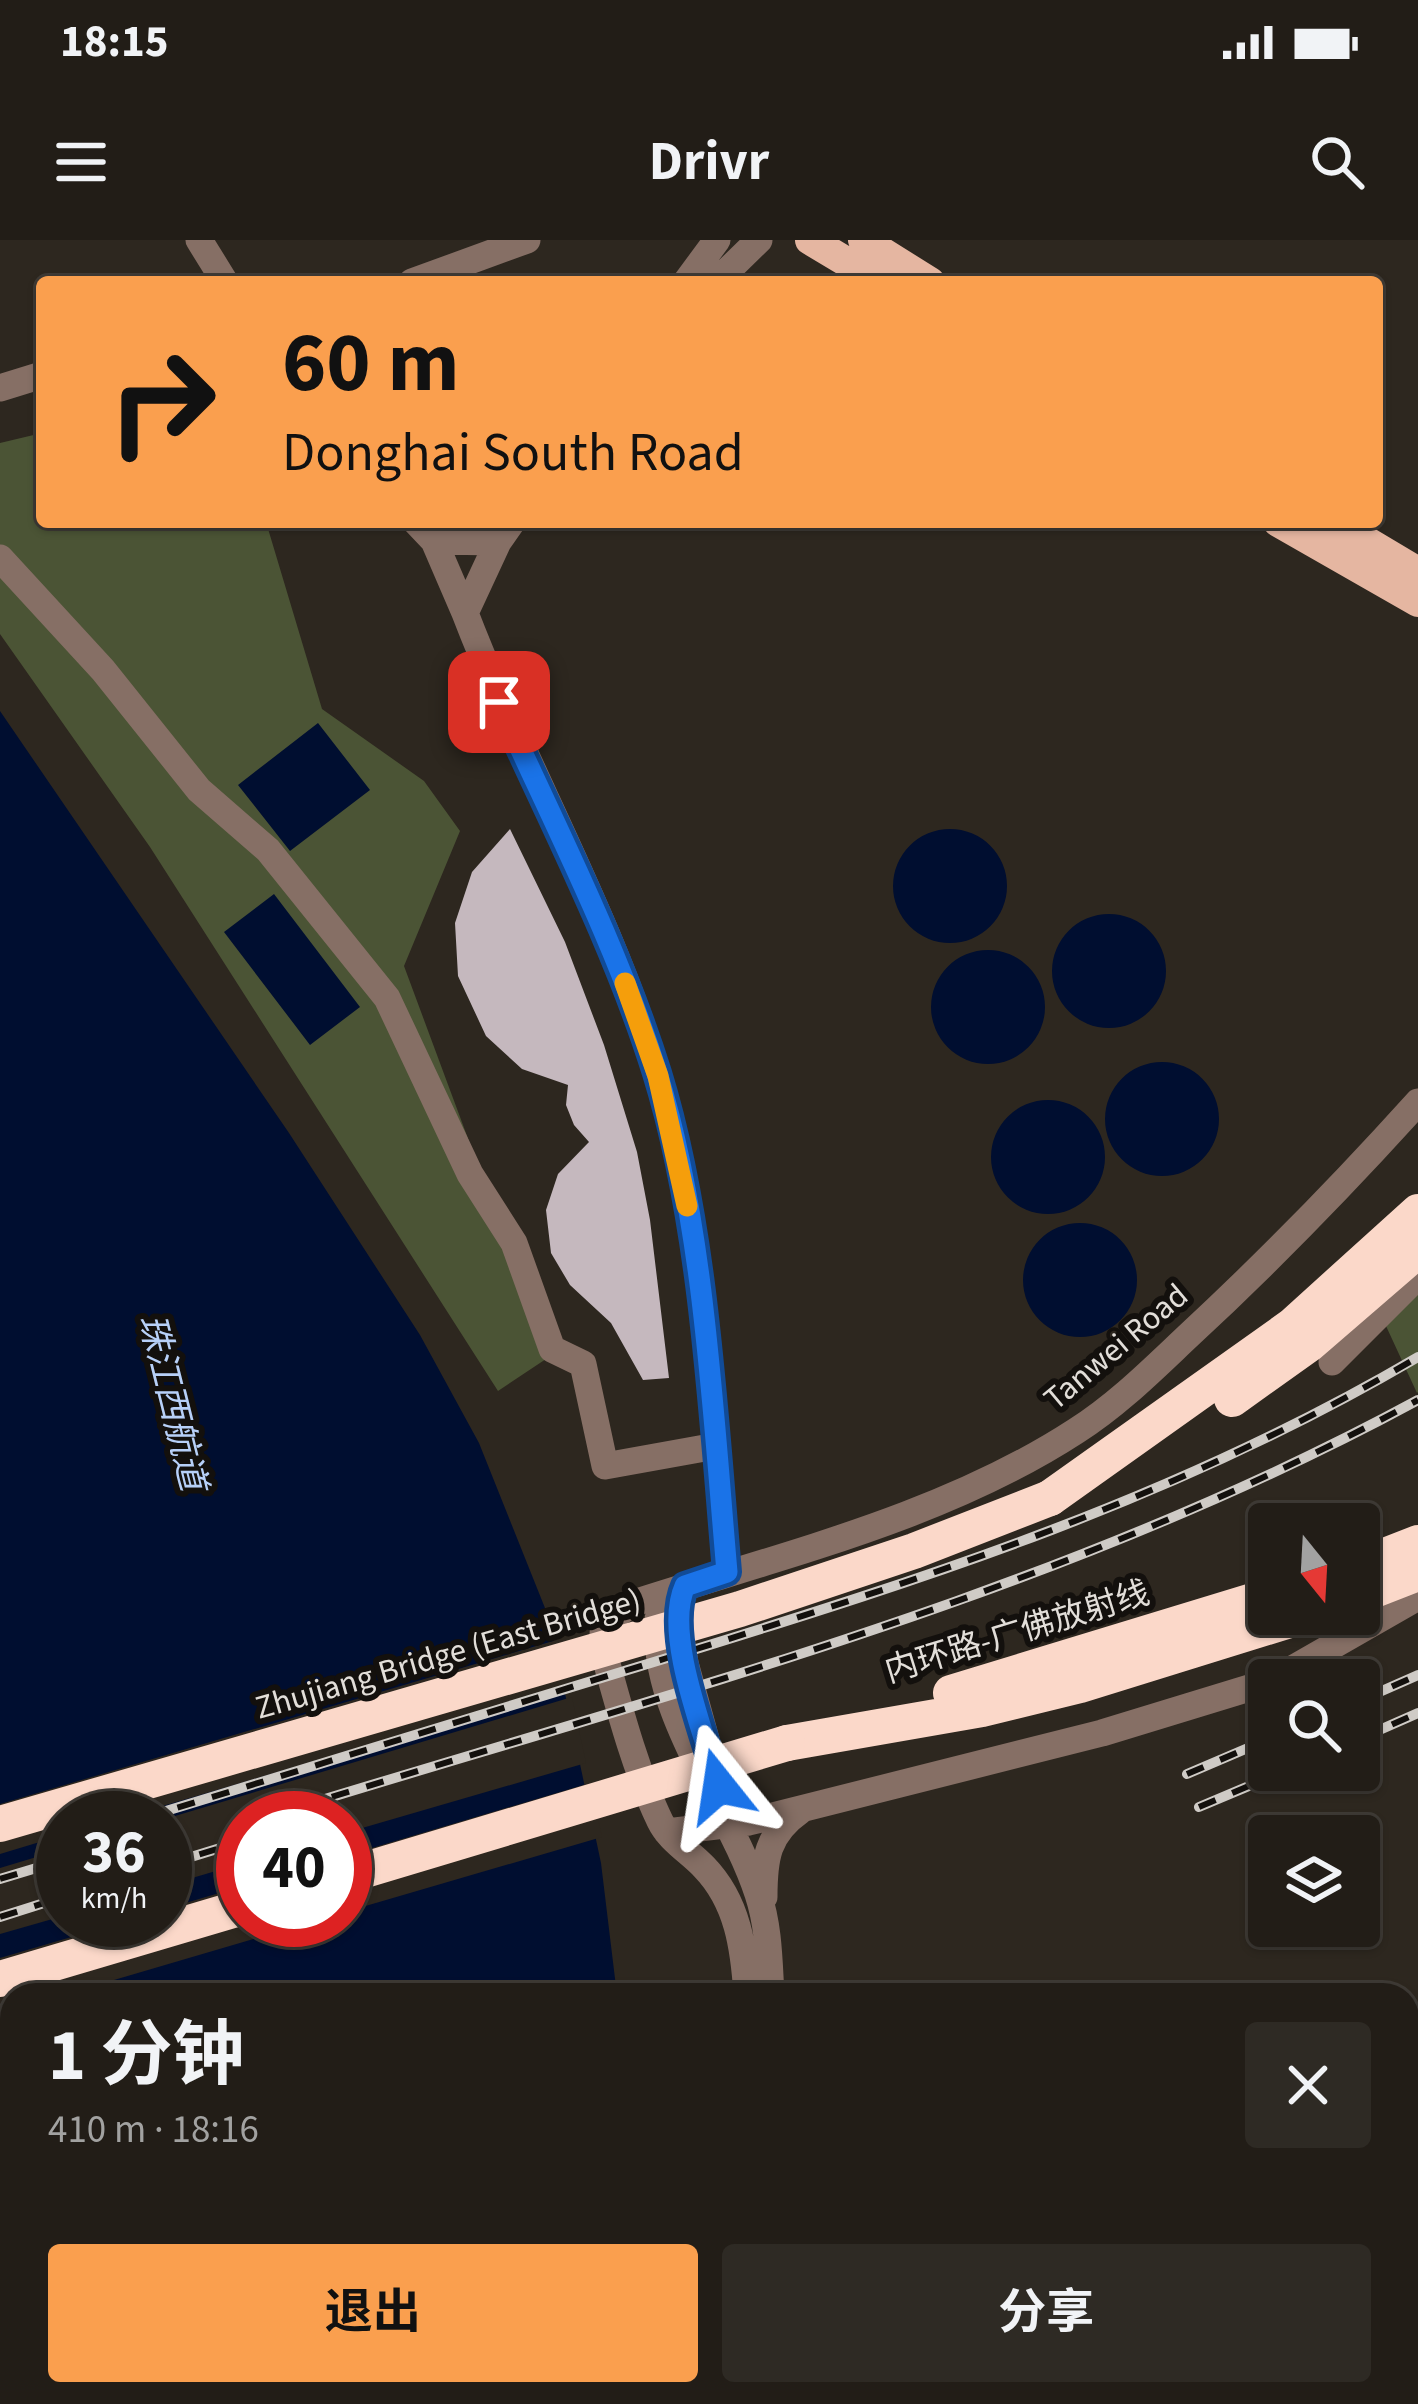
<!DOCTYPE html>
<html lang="zh">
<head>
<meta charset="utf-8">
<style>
	:root { --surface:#221d17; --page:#2e2a24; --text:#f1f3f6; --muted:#a2a2a1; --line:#3f3b36; --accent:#fa9f4e }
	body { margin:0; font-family:"Source Sans 3","Noto Sans SC",sans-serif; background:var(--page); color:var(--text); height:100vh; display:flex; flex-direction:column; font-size:45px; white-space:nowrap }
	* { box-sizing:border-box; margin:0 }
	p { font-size:39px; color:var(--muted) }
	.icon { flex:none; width:66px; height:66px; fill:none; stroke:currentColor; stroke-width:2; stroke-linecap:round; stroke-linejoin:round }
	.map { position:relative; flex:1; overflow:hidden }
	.drawer { position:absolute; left:0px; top:1743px; width:1419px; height:423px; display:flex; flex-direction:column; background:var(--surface); border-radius:36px 36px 0 0; box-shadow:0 3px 9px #0004,0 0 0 3px var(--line) }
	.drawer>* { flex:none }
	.guide { position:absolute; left:36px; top:36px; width:1347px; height:252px; border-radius:12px; box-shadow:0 3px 9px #0004,0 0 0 3px var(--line); background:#fa9f4e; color:#111; overflow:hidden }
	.needle { width:78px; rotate:162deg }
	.fabs { position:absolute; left:1248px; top:1263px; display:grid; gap:24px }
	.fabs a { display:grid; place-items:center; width:132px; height:132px; border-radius:12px; background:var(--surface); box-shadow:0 3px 9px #0004,0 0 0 3px var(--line); font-size:60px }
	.speed { position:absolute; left:36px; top:1551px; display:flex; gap:24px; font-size:60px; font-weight:700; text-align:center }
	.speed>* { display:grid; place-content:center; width:156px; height:156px; border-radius:50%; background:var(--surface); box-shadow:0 3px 9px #0004,0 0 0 3px var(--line); line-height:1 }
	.speed small { font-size:30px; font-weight:400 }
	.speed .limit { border:18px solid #d22; background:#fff; color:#111 }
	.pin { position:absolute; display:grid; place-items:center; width:102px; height:102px; color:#fff; margin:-51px; border-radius:24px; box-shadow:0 6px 18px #0006 }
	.me { position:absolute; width:132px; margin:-66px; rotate:345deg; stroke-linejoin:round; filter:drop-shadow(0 0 9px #0008) }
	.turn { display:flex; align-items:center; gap:42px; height:252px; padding:0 48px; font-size:54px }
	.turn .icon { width:156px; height:156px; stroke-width:2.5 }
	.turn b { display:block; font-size:84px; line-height:102px }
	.round { display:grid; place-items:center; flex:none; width:126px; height:126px; border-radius:12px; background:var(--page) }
	.headline { display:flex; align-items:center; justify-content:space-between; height:204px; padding:0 48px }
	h1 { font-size:72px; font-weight:700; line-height:90px }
	.button { display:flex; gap:24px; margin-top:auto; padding:24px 48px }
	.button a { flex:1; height:138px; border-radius:12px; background:var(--accent); color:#111; font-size:48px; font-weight:700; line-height:138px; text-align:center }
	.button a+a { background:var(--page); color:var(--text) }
	.status { display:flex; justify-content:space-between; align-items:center; height:84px; padding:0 60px; background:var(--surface); direction:ltr }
	.status svg { height:33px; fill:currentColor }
	header { display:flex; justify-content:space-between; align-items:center; height:156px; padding:0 48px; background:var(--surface); font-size:54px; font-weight:700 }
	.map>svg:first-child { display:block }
</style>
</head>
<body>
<div class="status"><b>18:15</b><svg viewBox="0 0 49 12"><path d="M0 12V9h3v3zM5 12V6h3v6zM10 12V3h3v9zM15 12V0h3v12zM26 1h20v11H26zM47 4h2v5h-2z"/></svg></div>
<header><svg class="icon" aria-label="menu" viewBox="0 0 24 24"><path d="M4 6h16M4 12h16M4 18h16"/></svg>Drivr<svg class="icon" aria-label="search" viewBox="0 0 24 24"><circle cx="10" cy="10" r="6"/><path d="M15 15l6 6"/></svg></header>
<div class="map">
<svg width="1418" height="2164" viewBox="0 0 1418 2164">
	<rect width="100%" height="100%" fill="#2d271f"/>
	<!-- green -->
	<path fill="#4b5435" d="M42,193V282H266L322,469L424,541L460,591L404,726L549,1117L498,1151L150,607L0,394V203Z
		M1418,1053V1152L1417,1153L1386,1086Z"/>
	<!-- water -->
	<path fill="#000e30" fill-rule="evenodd" d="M0,471L289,893L420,1095L479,1203L549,1378L601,1623L617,1755H12V2154H652V2164H0ZM63,1578H165V1680H63ZM243,1578H345V1680H243Z
		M318,483L370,550L290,611L238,545Z
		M893 646a57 57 0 1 1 114 0a57 57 0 1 1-114 0Z
		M274,654L360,767L310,805L224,692Z
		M1052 731a57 57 0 1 1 114 0a57 57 0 1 1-114 0Z
		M931 767a57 57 0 1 1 114 0a57 57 0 1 1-114 0Z
		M1105 879a57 57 0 1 1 114 0a57 57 0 1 1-114 0Z
		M991 917a57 57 0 1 1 114 0a57 57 0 1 1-114 0Z
		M1023 1040a57 57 0 1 1 114 0a57 57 0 1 1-114 0Z"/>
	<!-- pier -->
	<path fill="#2d271f" d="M560,1399L570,1446L122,1578H63V1595L0,1614V1564Z
		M572,1457L586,1523L345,1593V1578H243V1623L165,1646V1579Z
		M590,1543L602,1597L345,1672V1616Z
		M63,1609V1676L0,1694V1628Z
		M243,1646V1680H318L63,1755H12V1770L0,1773V1718L129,1680H165V1669Z"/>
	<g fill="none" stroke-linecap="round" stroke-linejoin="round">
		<!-- canal -->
		<path stroke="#000e30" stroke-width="21" d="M1407,1897L1418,1894"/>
	</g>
	<!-- building -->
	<path fill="#c5b8be" d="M510,589L565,702L604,805L637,912L650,980L669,1138L643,1140L611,1083L570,1045L551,1013L546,970L558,934L589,902L574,885L566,865L568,845L522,829L486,796L458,736L455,683L472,632Z"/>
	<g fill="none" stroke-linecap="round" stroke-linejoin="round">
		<!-- path -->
		<path stroke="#7d7872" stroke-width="3" stroke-dasharray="6 6" stroke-linecap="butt" d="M0,2133L12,2130
			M63,2162V2164"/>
		<!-- minor -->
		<path stroke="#866f65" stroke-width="27" d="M199,0L225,42
			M718,40L759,0
			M412,42L527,0
			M686,42L717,0
			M0,148L42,135
			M416,282L434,301L498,302
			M512,282L498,302L465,373C525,529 611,676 658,836C704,991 713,1171 727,1332
			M434,301L465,373
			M0,318L103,430L199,550L268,610L387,758L470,934L514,1003L552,1109L583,1124L605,1226L716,1206
			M1332,1122L1418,1036
			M677,1373L685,1423L717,1539
			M658,1379C651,1472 730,1569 758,1654C769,1687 769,1721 771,1755
			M1273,1440L1418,1357
			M667,1592L749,1582L1102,1493L1269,1442
			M764,1657C764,1619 767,1594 800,1571
			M747,1755C744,1708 738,1662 704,1627C690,1612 669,1600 660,1581C634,1527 618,1463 602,1406L604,1382L634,1363C782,1315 944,1277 1076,1191C1117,1165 1152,1130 1187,1097C1268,1022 1344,944 1418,862
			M1407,1943L1418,1940
			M747,2154L748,2164
			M1079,2154L1084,2164"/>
		<!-- major -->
		<path stroke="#e5b6a1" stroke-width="30" d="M810,0L880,42
			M863,0L930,42
			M1278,282L1418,362
			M1334,282L1418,332"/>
		<!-- highway -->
		<path stroke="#fbd8c9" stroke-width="36" d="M1232,1159L1309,1104L1418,1010
			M1050,1258L1292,1086L1418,972
			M1359,1326L1418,1303
			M1359,1356L1418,1333
			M951,1453L1269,1356
			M787,1503L982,1469L1080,1445L1309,1374
			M0,1739L243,1667"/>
		<defs>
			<path id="rail" d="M1359,1461L1418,1435
				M1359,1499L1418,1473
				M1187,1534L1269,1499
				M1199,1567L1287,1530
				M143,1578C318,1525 492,1471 667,1418C931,1337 1178,1258 1418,1117
				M263,1578C654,1457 1057,1356 1418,1160
				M165,1625L243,1601
				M0,1639L63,1620
				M0,1677L63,1657"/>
		</defs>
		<!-- rail casing -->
		<use href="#rail" stroke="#cfcbc6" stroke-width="10"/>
		<!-- rail -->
		<use href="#rail" stroke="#13100d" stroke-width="6" stroke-dasharray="18" stroke-linecap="butt"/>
		<!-- highway-bridge -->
		<path stroke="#fbd8c9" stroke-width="36" d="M0,1584L740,1369L914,1311L1050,1258
			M345,1636L787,1503"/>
	</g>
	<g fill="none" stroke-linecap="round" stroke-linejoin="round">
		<defs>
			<path id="route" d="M499,462C554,584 617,705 657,833C704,985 713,1173 727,1332L685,1346C663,1394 705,1495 719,1546"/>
		</defs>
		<!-- route casing -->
		<use href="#route" stroke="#114b97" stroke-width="30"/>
		<!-- route -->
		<use href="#route" stroke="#1a73e8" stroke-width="21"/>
		<!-- slow -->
		<path stroke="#f59e0b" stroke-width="21" d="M625,743L658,836L687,966"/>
	</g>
	<g text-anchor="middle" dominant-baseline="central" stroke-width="12" stroke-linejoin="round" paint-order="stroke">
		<!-- street labels -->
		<g font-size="33" fill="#e2ded9" stroke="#13100d">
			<text transform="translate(1116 1107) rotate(-40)">Tanwei Road</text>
			<text transform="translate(1017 1392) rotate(-17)">内环路-广佛放射线</text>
			<text transform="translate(448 1414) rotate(-16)">Zhujiang Bridge (East Bridge)</text>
		</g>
		<!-- water labels -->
		<g font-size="36" font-style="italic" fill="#b7d0f8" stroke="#13100d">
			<text transform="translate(172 1162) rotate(76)">珠江西航道</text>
		</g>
	</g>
</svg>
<div class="fabs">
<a><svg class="needle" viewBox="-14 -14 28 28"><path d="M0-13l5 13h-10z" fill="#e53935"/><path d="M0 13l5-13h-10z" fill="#a2a2a1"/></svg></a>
<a><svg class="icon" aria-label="search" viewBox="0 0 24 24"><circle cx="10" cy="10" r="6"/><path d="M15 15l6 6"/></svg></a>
<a><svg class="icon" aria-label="layers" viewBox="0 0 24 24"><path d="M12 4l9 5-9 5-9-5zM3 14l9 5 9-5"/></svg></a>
</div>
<div class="speed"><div>36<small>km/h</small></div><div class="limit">40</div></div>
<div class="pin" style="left:499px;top:462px;background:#d93025"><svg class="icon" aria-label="arrive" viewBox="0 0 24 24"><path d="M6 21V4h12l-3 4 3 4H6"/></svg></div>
<svg class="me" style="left:719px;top:1546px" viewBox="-20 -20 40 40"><path d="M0-17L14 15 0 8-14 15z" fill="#1a73e8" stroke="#fff" stroke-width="4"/></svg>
<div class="guide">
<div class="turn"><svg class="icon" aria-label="right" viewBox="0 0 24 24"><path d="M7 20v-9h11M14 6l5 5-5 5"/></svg><div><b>60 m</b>Donghai South Road</div></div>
</div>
<section class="drawer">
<div class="headline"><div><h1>1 分钟</h1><p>410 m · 18:16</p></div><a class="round"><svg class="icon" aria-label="close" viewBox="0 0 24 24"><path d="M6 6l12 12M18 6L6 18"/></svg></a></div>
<div class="button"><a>退出</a><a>分享</a></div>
</section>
</div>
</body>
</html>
